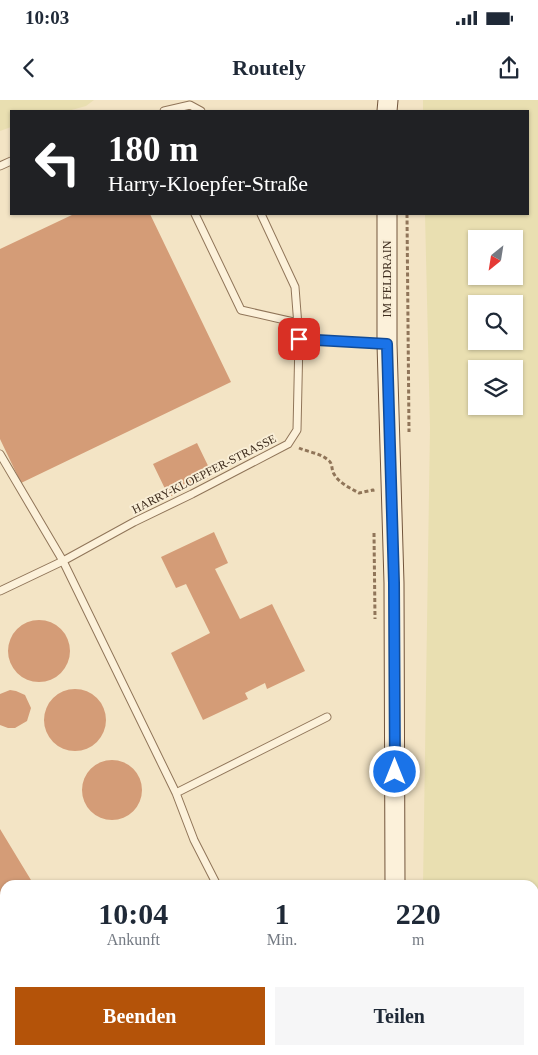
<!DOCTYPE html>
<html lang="de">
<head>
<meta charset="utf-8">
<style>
	:root { --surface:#fff; --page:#f6f6f7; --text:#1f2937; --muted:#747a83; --accent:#b45309 }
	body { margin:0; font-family:"Times New Roman",serif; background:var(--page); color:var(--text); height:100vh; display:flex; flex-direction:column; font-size:19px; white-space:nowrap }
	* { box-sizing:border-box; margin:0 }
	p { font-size:16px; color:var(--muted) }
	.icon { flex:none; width:28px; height:28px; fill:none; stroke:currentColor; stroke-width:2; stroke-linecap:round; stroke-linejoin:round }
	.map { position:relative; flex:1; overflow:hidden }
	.side { position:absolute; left:0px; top:780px; width:539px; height:175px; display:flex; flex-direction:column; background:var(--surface); border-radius:15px 15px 0 0; box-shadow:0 1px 4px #0004 }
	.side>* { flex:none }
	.hud { position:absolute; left:10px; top:10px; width:519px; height:105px; border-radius:0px; box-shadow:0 1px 4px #0004; background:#202124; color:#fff; overflow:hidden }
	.needle { width:32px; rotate:210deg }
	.controls { position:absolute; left:468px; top:130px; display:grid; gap:10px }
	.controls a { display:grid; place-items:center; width:55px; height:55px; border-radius:0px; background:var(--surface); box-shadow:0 1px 4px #0004; font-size:25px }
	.pin { position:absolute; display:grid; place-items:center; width:42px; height:42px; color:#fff; margin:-21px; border-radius:10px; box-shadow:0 2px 8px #0006 }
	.me { position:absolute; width:55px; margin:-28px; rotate:0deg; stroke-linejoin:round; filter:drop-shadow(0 0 4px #0008) }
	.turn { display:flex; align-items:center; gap:18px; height:105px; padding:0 15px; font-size:22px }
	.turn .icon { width:65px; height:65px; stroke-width:2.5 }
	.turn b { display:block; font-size:35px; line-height:42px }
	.eta { display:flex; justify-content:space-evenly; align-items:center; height:85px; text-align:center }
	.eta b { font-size:30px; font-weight:600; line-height:35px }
	.primary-button { display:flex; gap:10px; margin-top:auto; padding:10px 15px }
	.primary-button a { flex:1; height:58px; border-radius:0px; background:var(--accent); color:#fff; font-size:20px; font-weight:600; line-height:58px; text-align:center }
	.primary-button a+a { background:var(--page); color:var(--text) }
	.status { display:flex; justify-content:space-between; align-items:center; height:35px; padding:0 25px; background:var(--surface); direction:ltr }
	.status svg { height:14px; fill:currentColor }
	header { display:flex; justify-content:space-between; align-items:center; height:65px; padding:0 15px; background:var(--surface); font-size:22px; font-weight:600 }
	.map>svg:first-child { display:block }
</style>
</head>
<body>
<div class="status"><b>10:03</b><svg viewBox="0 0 49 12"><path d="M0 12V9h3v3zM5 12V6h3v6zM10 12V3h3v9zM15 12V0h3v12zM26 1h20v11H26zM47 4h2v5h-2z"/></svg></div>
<header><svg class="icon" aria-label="back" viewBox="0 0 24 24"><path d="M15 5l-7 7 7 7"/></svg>Routely<svg class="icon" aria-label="share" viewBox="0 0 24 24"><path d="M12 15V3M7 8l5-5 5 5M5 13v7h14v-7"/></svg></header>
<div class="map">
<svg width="538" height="955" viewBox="0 0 538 955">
	<rect width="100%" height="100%" fill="#f3e4c5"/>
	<!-- farmland -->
	<path fill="#e9dfb1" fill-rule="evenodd" d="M0,0H94L86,6L68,11H11V27L0,31Z
		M423,0H538V955H420L421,950H534V785H423L430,328L425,114H528V11H423ZM476,139H514V176H476ZM476,204H514V241H476ZM476,269H514V306H476Z"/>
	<!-- building -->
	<path fill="#d49c77" d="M74,114H150L231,282L21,383L0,339V149Z
		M197,343L213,376L169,397L153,364Z
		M214,432L228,463L215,469L240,519L272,504L305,571L267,589L265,583L245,593L248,599L203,620L171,553L210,533L186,484L176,488L161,457Z
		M8 551a31 31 0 1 1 62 0a31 31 0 1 1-62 0Z
		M44 620a31 31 0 1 1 62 0a31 31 0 1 1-62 0Z
		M10,590L16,591L25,595L31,608L27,621L15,628H8L0,625V594Z
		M82 690a30 30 0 1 1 60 0a30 30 0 1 1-60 0Z
		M0,729L34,785H5V806L0,798Z
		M0,832L5,841V848L0,851Z
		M0,857L5,865V950H56L59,955H0Z
		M308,950H349V955H308Z"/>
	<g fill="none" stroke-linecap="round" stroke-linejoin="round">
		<defs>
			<path id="service" d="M164,11L190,5L201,11
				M0,66L11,61
				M195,114L241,210L298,223
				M261,114L295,187L299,239
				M0,354L63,461L176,693L194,740L217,785
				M0,491L63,461L134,422L192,394L288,344L297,330L299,239L387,244
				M176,693L327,617
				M0,814L5,822
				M83,950L86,955
				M153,955L161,950"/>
			<path id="secondary" d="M387,11L388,0
				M387,114V244L394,483L395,785
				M396,950V955"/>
		</defs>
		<!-- service casing -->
		<use href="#service" stroke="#907559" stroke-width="9"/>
		<!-- secondary casing -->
		<use href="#secondary" stroke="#72553c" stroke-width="21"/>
		<!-- path -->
		<path stroke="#907559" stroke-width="3" stroke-dasharray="4 2.5" stroke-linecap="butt" d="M407,114L409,332
			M299,348C308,352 320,353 328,360C333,363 331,369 334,374C339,383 350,388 359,393L373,390V392
			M374,433L375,519
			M416,950V955"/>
		<!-- service -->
		<use href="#service" stroke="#fcf1da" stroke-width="7"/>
		<!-- secondary -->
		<use href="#secondary" stroke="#fcf1da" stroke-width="19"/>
	</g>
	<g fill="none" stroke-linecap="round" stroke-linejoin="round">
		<defs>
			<path id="route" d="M299,239L387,244L394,483L395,672"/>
		</defs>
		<!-- route casing -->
		<use href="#route" stroke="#114b97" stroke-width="12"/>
		<!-- route -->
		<use href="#route" stroke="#1a73e8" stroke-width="9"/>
	</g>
	<g text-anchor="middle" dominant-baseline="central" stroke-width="4" stroke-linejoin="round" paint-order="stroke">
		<!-- street labels -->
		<g font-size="12" fill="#3f2d1e" stroke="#f9eed6">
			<text transform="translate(387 179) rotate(-90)">IM FELDRAIN</text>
			<text transform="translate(204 374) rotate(-27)">HARRY-KLOEPFER-STRASSE</text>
		</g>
	</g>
</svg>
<div class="controls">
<a><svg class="needle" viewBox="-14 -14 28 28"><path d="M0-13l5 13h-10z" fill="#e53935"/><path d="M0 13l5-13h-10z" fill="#747a83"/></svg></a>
<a><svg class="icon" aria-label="search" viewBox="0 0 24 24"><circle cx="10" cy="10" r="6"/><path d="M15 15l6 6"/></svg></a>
<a><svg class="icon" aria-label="layers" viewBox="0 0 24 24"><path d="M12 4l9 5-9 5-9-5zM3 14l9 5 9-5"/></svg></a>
</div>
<div class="pin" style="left:299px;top:239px;background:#d93025"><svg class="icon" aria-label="arrive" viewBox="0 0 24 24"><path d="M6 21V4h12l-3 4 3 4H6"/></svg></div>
<svg class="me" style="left:395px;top:672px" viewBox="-20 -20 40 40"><circle r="17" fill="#1a73e8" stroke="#fff" stroke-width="3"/><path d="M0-11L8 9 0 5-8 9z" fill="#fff"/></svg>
<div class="hud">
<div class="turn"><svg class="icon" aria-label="left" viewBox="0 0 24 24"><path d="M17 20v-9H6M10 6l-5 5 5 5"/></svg><div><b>180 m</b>Harry-Kloepfer-Straße</div></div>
</div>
<section class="side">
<div class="eta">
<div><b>10:04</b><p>Ankunft</p></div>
<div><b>1</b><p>Min.</p></div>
<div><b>220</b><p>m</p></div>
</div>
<div class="primary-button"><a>Beenden</a><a>Teilen</a></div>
</section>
</div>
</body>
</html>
